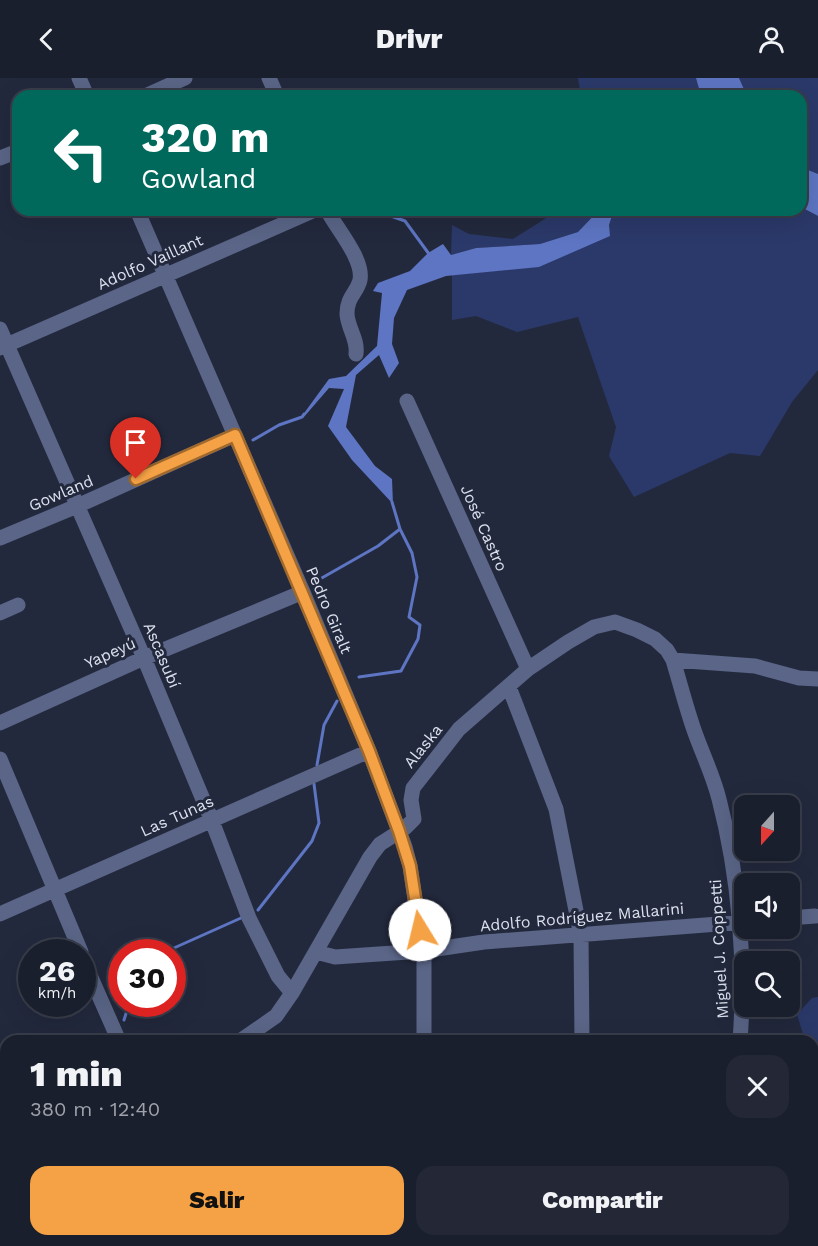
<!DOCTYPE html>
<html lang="es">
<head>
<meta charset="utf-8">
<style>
	:root { --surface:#1a1f2e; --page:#232736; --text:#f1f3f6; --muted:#9fa2aa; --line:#383d4a; --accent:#f5a246 }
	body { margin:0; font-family:"Work Sans",sans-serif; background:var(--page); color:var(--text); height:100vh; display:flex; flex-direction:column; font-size:22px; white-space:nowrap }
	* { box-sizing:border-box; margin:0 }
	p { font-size:20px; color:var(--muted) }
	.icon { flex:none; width:33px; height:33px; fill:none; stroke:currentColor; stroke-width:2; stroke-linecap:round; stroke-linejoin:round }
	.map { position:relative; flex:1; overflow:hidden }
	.details { position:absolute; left:0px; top:957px; width:819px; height:212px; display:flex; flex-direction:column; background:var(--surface); border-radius:18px 18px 0 0; box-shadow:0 6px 24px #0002,0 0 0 2px var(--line) }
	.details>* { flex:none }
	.banner { position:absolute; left:12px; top:12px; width:795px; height:126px; border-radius:18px; box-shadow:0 6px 24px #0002,0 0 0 2px var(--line); background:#00695c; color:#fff; overflow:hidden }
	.needle { width:39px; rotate:201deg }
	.fabs { position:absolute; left:734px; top:717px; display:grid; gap:12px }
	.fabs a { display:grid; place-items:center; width:66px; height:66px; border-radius:12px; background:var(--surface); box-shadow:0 6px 24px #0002,0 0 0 2px var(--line); font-size:30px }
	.speed { position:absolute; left:18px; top:861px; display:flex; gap:12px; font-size:30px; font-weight:700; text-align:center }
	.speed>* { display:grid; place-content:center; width:78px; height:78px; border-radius:50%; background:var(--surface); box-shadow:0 6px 24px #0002,0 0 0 2px var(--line); line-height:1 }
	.speed small { font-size:15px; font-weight:400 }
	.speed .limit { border:9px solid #d22; background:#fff; color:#111 }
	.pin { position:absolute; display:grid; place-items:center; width:51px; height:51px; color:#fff; margin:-62px -26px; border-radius:50% 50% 50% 0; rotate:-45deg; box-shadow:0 0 6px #0007 }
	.pin .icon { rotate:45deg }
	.me { position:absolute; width:66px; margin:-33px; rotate:351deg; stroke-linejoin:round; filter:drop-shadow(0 0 4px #0008) }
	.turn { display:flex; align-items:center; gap:21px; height:126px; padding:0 30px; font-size:27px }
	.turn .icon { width:78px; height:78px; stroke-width:2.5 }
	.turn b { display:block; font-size:42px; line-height:51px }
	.round { display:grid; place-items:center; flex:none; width:63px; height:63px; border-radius:18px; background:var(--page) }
	.head { display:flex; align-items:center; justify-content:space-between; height:102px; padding:0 30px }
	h1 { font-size:36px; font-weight:800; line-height:45px }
	.primary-button { display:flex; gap:12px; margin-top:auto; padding:12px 30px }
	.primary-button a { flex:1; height:69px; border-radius:18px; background:var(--accent); color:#111; font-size:24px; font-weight:800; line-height:69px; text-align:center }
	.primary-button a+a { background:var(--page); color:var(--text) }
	header { display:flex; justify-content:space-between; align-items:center; height:78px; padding:0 30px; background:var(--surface); font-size:27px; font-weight:800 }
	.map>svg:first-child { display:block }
</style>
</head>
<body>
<header><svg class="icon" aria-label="back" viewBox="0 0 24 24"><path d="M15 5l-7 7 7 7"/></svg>Drivr<svg class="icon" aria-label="person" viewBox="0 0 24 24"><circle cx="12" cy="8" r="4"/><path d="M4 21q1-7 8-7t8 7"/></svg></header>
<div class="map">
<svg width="818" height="1168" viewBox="0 0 818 1168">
	<rect width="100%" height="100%" fill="#23293d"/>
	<!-- green -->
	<path fill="#2b396a" d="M578,0H696L701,18H581Z
		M739,0H818V96L801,89V18H747Z
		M801,129L818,138V292L792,324L760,378L730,375L634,419L609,378L616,349L578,239L517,254L476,238L452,242V197L540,188L609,147L614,132H801Z
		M559,132H599L578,154L540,166L476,170L451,177L452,147L469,156L513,161Z
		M818,919V1072L813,1070V963H805L797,936L812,920Z
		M325,1162L426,1163V1168H318Z"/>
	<!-- water -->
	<path fill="#5d75c2" d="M696,0H739L747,18H701Z
		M801,89L818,96V138L801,129Z
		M599,132H614L609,147L610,158L539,189L446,198L407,212L394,240L392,266L399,285L389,300L379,277L356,297L346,349L375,388L392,401L393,426L352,382L328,348L344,311L329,310L303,340L302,338L329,301L346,298L377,268L382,215L373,213L378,205L410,193L428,175L443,166L451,177L476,170L540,166L578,154Z"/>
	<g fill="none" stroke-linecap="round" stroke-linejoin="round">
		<!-- stream -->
		<path stroke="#5d75c2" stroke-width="3" d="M387,132L388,137L405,143L429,176
			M253,362L279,347L302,339L304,336
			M313,505L378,468L400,451
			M359,599L401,593L418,561L420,547L409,539L417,499L412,475L400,451L392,424
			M317,687L324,647L337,623
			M258,832L312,763L319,745L314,706
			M165,874L241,840
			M124,942L129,926
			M0,1018L6,1016"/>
		<!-- minor -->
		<path stroke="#5a6587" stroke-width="15" d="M79,0L87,18
			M269,0L277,18
			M145,18L185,0
			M0,80L18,73
			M137,132L303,514L369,673L405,769L410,788L424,882V963
			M327,132C336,150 364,181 360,202C357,215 347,218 347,236C348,251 358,261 356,276
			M0,251L144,580L212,743L249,840L278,898L292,915
			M0,270L315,132
			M407,323L528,591
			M0,460L77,428L235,357
			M0,535L18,527
			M673,582L755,588L799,600L818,601
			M509,609L556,731L581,858L582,963
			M0,645L144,580L303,514
			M0,681L81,874
			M0,836L369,673
			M789,840L815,838
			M316,874L335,879L423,873L484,864L744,844
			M82,879L119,963
			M240,963L276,938L292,915L370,779L380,766L405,750L414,741L411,722L413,710L459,651L528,591L568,564L594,549L615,544L637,552L655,561L667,572L673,582C680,605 686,629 694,652C702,675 713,697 719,721C739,798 746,884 740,963
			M0,1090L6,1099
			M0,1146L6,1142
			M48,1162L52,1168
			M244,1162L248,1168
			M430,1162V1168
			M591,1162L592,1168
			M747,1162L748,1168
			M307,1168L315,1162"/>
	</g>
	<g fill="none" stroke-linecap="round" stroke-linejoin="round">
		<defs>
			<path id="route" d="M136,401L235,357L369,673L399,753L410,788L420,852"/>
		</defs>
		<!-- route casing -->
		<use href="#route" stroke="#9f692e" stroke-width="15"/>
		<!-- route -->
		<use href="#route" stroke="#f5a246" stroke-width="10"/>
	</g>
	<g text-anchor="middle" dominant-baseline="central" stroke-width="6" stroke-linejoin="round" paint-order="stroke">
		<!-- street labels -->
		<g font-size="16" fill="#dce1ee" stroke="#23293d">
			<text transform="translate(150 184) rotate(-24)">Adolfo Vaillant</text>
			<text transform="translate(61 415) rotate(-23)">Gowland</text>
			<text transform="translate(484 450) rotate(66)">José Castro</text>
			<text transform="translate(329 532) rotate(67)">Pedro Giralt</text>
			<text transform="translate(110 575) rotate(-24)">Yapeyú</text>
			<text transform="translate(162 577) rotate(67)">Ascasubí</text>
			<text transform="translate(423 668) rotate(-51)">Alaska</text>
			<text transform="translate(177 738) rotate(-24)">Las Tunas</text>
			<text transform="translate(582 839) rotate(-5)">Adolfo Rodríguez Mallarini</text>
			<text transform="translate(719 871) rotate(-93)">Miguel J. Coppetti</text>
		</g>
	</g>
</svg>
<div class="fabs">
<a><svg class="needle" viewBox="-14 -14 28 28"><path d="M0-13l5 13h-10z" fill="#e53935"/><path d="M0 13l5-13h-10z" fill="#9fa2aa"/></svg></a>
<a><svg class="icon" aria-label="sound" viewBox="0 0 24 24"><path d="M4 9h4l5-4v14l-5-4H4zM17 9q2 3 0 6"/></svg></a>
<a><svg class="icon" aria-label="search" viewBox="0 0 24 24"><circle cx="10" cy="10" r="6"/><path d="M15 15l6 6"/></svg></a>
</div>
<div class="speed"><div>26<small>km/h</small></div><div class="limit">30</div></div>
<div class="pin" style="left:136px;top:401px;background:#d93025"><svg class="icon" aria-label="arrive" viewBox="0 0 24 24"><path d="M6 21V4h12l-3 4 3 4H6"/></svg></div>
<svg class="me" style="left:420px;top:852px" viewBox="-20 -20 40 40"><circle r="19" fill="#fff"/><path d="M0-13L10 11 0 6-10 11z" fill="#f5a246"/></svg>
<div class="banner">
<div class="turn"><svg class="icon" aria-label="left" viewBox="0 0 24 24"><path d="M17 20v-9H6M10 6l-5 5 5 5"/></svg><div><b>320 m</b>Gowland</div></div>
</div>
<section class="details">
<div class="head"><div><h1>1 min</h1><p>380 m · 12:40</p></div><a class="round"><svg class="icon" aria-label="close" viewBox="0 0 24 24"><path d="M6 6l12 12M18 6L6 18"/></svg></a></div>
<div class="primary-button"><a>Salir</a><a>Compartir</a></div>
</section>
</div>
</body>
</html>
